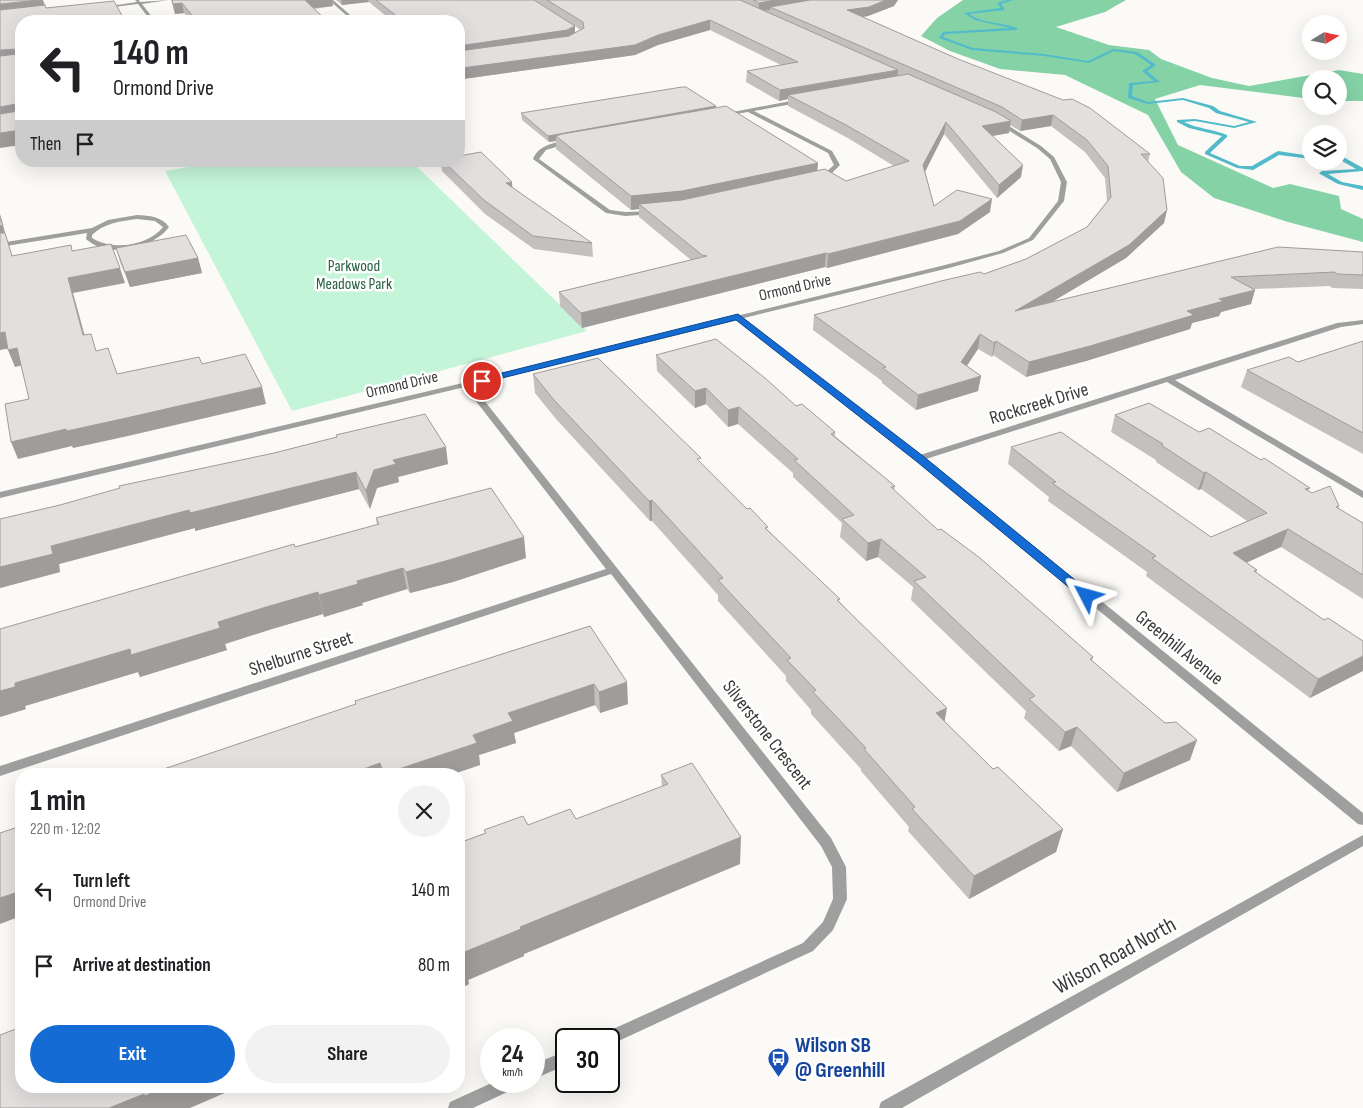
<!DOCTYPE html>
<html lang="en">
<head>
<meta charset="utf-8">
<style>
	:root { --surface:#fff; --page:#f2f2f2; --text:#202124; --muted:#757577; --accent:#156bd4 }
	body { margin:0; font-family:"Sofia Sans Condensed",sans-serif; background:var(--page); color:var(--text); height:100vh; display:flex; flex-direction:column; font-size:19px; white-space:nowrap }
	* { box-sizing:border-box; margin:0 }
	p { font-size:16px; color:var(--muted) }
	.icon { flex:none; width:28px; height:28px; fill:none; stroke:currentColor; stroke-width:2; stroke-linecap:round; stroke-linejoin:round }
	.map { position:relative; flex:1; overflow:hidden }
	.panel { position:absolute; left:15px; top:768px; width:450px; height:325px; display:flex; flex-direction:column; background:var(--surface); border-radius:20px; box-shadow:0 5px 20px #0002 }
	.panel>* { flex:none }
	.top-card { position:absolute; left:15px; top:15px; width:450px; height:152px; border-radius:20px; box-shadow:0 5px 20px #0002; background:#fff; color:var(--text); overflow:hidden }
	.needle { width:32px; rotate:80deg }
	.fabs { position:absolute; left:1302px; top:15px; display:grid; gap:10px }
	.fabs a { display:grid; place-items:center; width:45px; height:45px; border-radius:50%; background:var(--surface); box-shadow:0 5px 20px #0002; font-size:25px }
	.speed { position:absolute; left:480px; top:1028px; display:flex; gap:10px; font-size:25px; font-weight:700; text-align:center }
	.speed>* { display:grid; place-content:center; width:65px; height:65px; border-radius:50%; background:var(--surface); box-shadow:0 5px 20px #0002; line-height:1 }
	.speed small { font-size:12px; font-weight:400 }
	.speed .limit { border:2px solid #111; border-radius:8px; background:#fff; color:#111 }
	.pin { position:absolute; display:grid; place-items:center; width:42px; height:42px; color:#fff; margin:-21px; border:2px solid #fff; border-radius:50%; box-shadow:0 1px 5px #0007 }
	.me { position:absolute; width:55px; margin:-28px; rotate:309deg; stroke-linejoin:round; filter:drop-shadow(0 0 4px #0008) }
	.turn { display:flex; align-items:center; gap:18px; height:105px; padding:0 15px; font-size:22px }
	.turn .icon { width:65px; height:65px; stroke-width:2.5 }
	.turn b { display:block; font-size:35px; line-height:42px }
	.then { display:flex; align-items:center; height:48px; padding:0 15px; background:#0003; gap:10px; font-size:19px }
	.round { display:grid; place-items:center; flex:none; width:52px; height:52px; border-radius:26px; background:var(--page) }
	.overview { display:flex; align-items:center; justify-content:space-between; height:85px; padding:0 15px }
	h1 { font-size:30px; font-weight:700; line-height:38px }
	.primary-button { display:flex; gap:10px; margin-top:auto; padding:10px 15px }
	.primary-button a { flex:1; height:58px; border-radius:30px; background:var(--accent); color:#fff; font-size:20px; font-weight:700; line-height:58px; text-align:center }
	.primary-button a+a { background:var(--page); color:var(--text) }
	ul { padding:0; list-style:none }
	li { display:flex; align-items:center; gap:15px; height:75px; padding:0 15px }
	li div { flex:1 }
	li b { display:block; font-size:19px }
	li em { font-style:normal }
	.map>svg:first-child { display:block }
</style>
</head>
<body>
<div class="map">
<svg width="1363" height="1108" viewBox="0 0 1363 1108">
	<rect width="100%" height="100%" fill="#fcfaf7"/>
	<!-- green -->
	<path fill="#c4f5d8" d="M222,161H411L587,331L292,411L165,171Z"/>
	<!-- forest -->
	<path fill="#85d2a7" d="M963,0H1126L1105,12L1056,27L1109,45L1149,50L1161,59L1212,78L1249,86L1339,70L1363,74V101H1339V79H1311V99L1200,85L1155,99L1178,145L1273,188L1290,184L1339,196L1341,209L1363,219V242L1288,222L1214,198L1181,172L1148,115L1065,75L1000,69L950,51L921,36L937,18Z"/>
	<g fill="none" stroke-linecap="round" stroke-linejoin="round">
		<!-- stream -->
		<path fill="#52bbca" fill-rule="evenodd" d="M1007,0H1013L1001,4L1005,10L969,14C983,24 1002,22 1017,28V30L945,34L943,37L973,48L1044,54L1088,61L1113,49L1137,52L1155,64V66L1147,71L1160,82L1133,85L1132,96L1148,102L1183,98L1213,106L1220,111L1257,122L1234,128L1195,121L1184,122C1198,129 1213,129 1227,135V137L1210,153L1240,166H1252L1278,151L1311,156V159L1279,155L1253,170L1237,168L1205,154V152L1222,136L1189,128L1177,122V120L1195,119L1234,126L1249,122L1216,113L1209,108L1183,100L1148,104L1128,98L1129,83L1154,81L1142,71L1151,65L1135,54L1114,51L1089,63L1044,56L972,50L939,38L943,32L1010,28L975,20L964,13L1001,8L997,3Z
			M1339,157L1345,158L1363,168V171L1328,174L1342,182L1363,186V190L1338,184L1320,174L1319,173L1322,171L1356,169L1342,161L1339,160Z"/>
		<!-- minor -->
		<path fill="#9e9f9e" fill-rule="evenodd" d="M135,0H139L140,2L169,0L142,4L155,21H151L138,4L105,8L103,7L137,2Z
			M329,0H333L357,21H353Z
			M801,99L803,102L754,111L832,151L840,165L826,179L821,181L818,179L834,165L828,153L748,112L725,116L722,114Z
			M997,121H1001L1041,146L1054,157L1067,182L1064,201L1033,240L1003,253L949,268L744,318L920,455L1337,323L1363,320V324L1341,327L1175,380L1363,491V498L1167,382L926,459L1363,813V825L1358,824L916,460L737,320L472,385L831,838L846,867L847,899L833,930L813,951L612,1044L609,1045V1039H600L602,1034L803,943L823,922L833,899L832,867L821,846L611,574L0,776V766L606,569L465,387L0,498V492L467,382L945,265L999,251L1029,238L1058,201L1061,182L1050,159L1037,148L997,123Z
			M567,140L570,142L569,143L546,150L539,159L610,210L625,212L653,211L655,212V214L625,216L606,213L533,159C539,145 553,143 567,140Z
			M137,215C150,216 161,216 169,227C153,249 107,259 86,239L87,233L0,247V243L92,228L108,220ZM137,219L155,221L163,227C148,246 113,251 92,238V235C104,223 121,221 137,219Z
			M566,1051V1065L534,1079V1064Z
			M496,1081H522L520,1086L473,1108H448L450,1102Z"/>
		<!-- tertiary -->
		<path fill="#9e9f9e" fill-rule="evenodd" d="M1363,835V846L902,1108H879L881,1102Z"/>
	</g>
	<!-- wall -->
	<path fill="#c3c0c0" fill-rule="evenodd" d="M171,0H332L333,6L314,9L327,21H191L184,13L175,14Z
		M336,0H898L894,6L868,16L862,17L1150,154L1148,162L1167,210L1164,223L1126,258L1052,302L1363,252V289L1332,288L1330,286L1255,289L1251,304L1221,312L1219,316L1192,323L1190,329L1086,361L1026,377L993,355L992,357L978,349L967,366L981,376L978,391L916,410L882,383V381L813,330L814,315L984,274L1026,259L1087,227L1107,201L1105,178L1085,152L1051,126L1020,131L1010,125L1009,133L992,136L1021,177L997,198L944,134L925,171L934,206L990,212L958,234L827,268L825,267L582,328L560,306L559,292L691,260L639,217V209L631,210L556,149V141L549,142L522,120L521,113L716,106V107L817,171L846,181L894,166L846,137L788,106V99L779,101L746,82L747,71L781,65L710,30L658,45L635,55L463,79L459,76V21H392L369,2L342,5ZM575,26L580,30L575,33Z
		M440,161H459L512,187L592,243L593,257L534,249L485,214L442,171Z
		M116,248L198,258L202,273L130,287L120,262Z
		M1363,341V454L1241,387L1247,370L1298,362Z
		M656,355L796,406L835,432V436L895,486L894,490L938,530L1093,657L1092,661L1190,760L1117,792L1071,746L1059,751L1024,718L1026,711L911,600L913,587L878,557L866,561L840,537L842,523L793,477V473L738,424L728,427L706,404L695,408L657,371Z
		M533,374L701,463L840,602L944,721L993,769L1063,829L1056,852L969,899L908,831L909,827L861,771V769L811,714V710L786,681V676L718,601V595L652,521H650L556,419L535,393Z
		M1115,415L1199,432L1261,460L1310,488L1308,491L1339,506L1338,509L1363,523V599L1281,547L1246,563L1257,570L1256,573L1324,620L1363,641L1310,698L1146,576L1147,572L1048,501L1049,497L1008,464L1011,447L1211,537L1247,521L1201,489L1198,490L1156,462V460L1111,432Z
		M336,435L448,464L398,477L399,482L377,488L370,509L359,489L195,531V528L59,564L60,572L0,588L274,453L336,438Z
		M376,518L526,558L453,582L410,593L407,589L362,603L363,605L324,617L323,614L272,629L225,644L227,650L140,677L138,672L25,706L26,709L0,717L295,547L377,525Z
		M590,626L628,704L600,713L595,705L514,733L516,743L479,755L480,765L453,774H149L356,705L355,701Z
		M661,775L740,864L524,954V956L468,980L469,984L459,989V843L485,833L484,830L576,819L662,787Z"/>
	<!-- shaded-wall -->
	<path fill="#9f9c9c" d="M39,0H43L47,11L0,16V4Z
		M304,0H332L333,6L306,9Z
		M341,0H368L369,2L342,5Z
		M775,0H816L770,7V10L758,12L759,3Z
		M886,0H898L894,6L868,16L846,20L847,10Z
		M182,3L184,13L175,14L173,4Z
		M710,20V30L658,45L635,55L463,79L462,68L658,35Z
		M575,26V36L459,56V46Z
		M17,49L21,61L0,63V50Z
		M898,70L897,80L788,95V99L779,101L780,90Z
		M16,104L21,117L0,122V107Z
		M716,106V112L556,136V141L549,142L548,136Z
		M1053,115L1051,126L1020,131L1022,120Z
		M1011,121L1009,133L980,138L982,126Z
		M946,122L944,134L922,178L923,165Z
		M21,130V145L0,148V133Z
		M818,163L817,176L682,205L639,204V209L631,210V196Z
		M1023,165L1021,177L997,198L999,185Z
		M512,182L513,195L506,183Z
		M992,199L990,212L958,234L827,268L828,254Z
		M1167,210L1164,223L1126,258L1013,325L1015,311Z
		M0,214L7,240L17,271L0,241Z
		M826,253L825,267L582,328L581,313Z
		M198,258L202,273L130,287L125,272Z
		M120,268L125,283L73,293L89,351L83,335L68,278Z
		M1255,290L1251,304L1221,312L1219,316L1192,323L1190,329L1086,361L1026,377L1029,362L1187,311L1219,299Z
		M5,332L11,348L0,350V333Z
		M980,334L978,349L959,377L961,362Z
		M996,341L993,355L992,357L994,343Z
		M17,348L24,365L15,367L8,350Z
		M981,376L978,391L916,410L918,395Z
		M262,387L266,404L128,436L73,448L72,446L18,459L11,442L66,429Z
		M706,388V404L695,408V391Z
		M739,407L738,424L728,427V410Z
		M446,447L448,464L398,477L399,482L377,488L370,509L366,491L374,470L393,460Z
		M356,472L359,489L195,531V528L59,564L60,572L0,588V567L51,546L189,510Z
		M1206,472L1201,489L1198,490L1204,473Z
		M652,500V521H650L649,501Z
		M1288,529L1281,547L1226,572L1233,553Z
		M524,537L526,558L453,582L410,593L406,572Z
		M881,539L878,557L866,561L868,543Z
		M403,568L407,589L362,603L363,605L324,617L319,595L357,581Z
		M318,592L323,614L272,629L225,644L227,650L140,677L138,672L25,706L26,709L0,717V691L15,683L266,607Z
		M1363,656V671L1310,698L1318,679Z
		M627,682L628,704L600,713L599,692Z
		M594,684L595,705L514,733L516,743L479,755L480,765L453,774H384L473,735L508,713Z
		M947,708L943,730L936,713Z
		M1077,727L1071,746L1059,751L1065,732Z
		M1197,740L1190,760L1117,792L1124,773Z
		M380,763L382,774H350Z
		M1063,829L1056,852L969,899L974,876Z
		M741,837L740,864L524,954V956L468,980L469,984L459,989V960L462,953L520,927Z
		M21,891V916L0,924V898Z
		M167,1086H241L190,1108H109L144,1094Z"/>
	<!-- building -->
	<path fill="#e3dfdf" stroke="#9f9c9c" d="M0,0H39L0,4Z
		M172,0H305L327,21H199L197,19H195L182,3L173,4Z
		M376,0H534L575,26L567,30L459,46V21H403Z
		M547,0H740L898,70L780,90L747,71L798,62L710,20L658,35L635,45L462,68L459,66V51L569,36L584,28L583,22Z
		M753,0H775L759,3Z
		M810,0H886L869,7L847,10L958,59L1063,100L1072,99L1090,108L1150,154H1141L1163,178L1167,210L1129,245L1015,311L1278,247L1363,252V275L1337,274L1335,272L1231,277L1255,290L1219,299L1224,301L1187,311L1194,315L1090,346L1029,362L996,341L994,343L980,334L961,362L981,376L918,395L883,368L886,367L814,315L941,281L980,272L984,274L1026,259L1087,227L1111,197L1108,166L1087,140L1053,115L1022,120L1002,107L770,7Z
		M114,1L124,19L127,18L129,21H21V130L0,133V114L18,111V106L16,104L0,107V56L18,54L17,49L0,50V10L45,5L46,8Z
		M908,74L996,112L1011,121L982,126L1023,165L999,185L946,122L923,165L934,206L957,190L992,199L960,221L828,254L826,253L581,313L559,292L707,256L702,255L639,204L682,200L825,169L846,181L909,161L846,125L788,95Z
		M682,87H686L716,106L548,136L521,113Z
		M726,106L818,163L682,191L631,196L556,136L562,134Z
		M481,152L512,182L506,183L592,243L533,236L484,200L443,161H459V156Z
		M0,217L3,225L0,226Z
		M0,233H5L12,256L71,245L72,251L111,244L120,268L68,278L83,335L91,334L96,351L108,348L117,374L199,357L202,364L245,354L262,387L122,419L67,431L66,429L11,442L5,404L29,399L17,348L8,350L5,332L0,333Z
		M186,235L198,258L125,272L116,248Z
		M716,339L765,378L796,406L802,404L835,432L831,434L895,486L891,487L938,530L941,529L980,558L1093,657L1090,659L1165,723L1176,722L1197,740L1124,773L1077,727L1065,732L1029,699L1035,696L914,581L926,577L881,539L868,543L842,519L854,515L794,460L798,459L739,407L728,410L706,388L695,391L656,355Z
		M1363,341V433L1247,370L1289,357L1298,362Z
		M598,358L701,458L697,459L747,509L750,508L768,527L765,528L840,599L837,600L947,708L936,713L993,769L998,767L1063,829L974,876L912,809L915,807L864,749L866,748L813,692L816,690L787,660L791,658L718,580L723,578L652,500L649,501L554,400L533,374Z
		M1149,403L1199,432L1209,428L1261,460L1264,458L1310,488L1305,489L1312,493L1330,486L1339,506L1336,507L1363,523V575L1288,529L1233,553L1257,570L1254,571L1324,620L1328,618L1363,641V656L1318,679L1152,558L1156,556L1052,483L1056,482L1011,447L1061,432L1211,537L1267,513L1206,472L1204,473L1161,445L1163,444L1115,415Z
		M425,414L446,447L393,460L396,464L374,470L366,491L356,472L190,513L189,510L51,546L53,554L0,567V519L60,505L120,488L119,486L274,453L337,437L336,435Z
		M491,488L524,537L449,560L406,572L403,568L357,581L358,584L319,595L318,592L266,607L218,622L220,628L131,655L130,649L15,683V687L0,691V629L256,555L294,544L295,547L379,524L376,518Z
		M590,626L627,682L599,692L594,684L508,713L513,721L473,735L477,743L384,774L380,763L350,774H149L356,704L355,701Z
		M692,763L741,837L520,927L521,929L462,953L464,958L459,960V843L486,833L484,830L523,816L528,825L570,809L576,819L668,784L661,775Z
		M21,826V891L0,898V833Z
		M21,1027V1086H167L145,1096L144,1094L109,1108H0V1035Z"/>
	<!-- route -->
	<path fill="#156bd4" stroke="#0e468a" d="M738,314L923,456L1091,593L1093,596L1091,599H1083L916,461L736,320L482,383L477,381L478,379Z"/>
	<!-- icons -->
	<defs>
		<symbol id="bus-pin" viewBox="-11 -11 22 30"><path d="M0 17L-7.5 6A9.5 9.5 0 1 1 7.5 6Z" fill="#1a4fb4" stroke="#fff"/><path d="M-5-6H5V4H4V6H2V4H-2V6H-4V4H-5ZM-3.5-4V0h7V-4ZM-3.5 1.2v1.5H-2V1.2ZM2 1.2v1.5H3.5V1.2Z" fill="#fff"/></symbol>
	</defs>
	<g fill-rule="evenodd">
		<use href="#bus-pin" x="766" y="1046" width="25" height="34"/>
	</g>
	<g text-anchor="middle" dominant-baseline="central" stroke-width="5" stroke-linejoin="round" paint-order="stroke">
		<!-- far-park labels -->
		<g font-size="16" fill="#265f43" stroke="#fff">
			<text x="354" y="266">Parkwood<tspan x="354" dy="18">Meadows Park</tspan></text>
		</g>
		<!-- far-street labels -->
		<g font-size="16" fill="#3a3938" stroke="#fff">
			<text transform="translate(795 288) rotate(-13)">Ormond Drive</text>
			<text transform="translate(402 385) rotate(-13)">Ormond Drive</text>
		</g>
		<!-- street labels -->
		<g font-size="19" fill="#3a3938" stroke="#fff">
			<text transform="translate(1039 404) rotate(-17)">Rockcreek Drive</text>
			<text transform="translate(1179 648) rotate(39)">Greenhill Avenue</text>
			<text transform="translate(301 654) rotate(-18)">Shelburne Street</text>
			<text transform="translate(767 735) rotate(52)">Silverstone Crescent</text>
		</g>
		<!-- near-street labels -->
		<g font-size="22" fill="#3a3938" stroke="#fff">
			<text transform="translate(1115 956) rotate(-29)">Wilson Road North</text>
		</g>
		<!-- near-transit labels -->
		<g font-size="22" font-weight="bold" fill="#164399" stroke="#fff" text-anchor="start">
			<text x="795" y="1045">Wilson SB<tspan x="795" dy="25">@ Greenhill</tspan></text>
		</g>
	</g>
</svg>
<div class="fabs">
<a><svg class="needle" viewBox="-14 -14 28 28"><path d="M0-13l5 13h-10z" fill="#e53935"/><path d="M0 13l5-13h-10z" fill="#757577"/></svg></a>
<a><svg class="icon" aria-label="search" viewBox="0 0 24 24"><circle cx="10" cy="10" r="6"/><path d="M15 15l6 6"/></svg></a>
<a><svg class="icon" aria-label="layers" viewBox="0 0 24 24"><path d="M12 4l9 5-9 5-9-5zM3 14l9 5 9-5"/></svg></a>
</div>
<div class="speed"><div>24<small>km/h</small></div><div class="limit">30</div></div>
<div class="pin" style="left:482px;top:381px;background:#d93025"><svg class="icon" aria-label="arrive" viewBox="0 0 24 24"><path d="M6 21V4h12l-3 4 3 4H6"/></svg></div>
<svg class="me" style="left:1087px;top:596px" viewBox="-20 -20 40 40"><path d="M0-17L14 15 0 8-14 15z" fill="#156bd4" stroke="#fff" stroke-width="4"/></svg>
<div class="top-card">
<div class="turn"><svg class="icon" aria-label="left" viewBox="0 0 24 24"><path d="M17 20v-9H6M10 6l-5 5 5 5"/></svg><div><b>140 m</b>Ormond Drive</div></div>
<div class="then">Then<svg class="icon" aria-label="arrive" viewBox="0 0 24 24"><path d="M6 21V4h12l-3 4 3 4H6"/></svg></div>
</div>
<section class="panel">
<div class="overview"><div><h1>1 min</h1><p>220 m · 12:02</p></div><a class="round"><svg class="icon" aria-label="close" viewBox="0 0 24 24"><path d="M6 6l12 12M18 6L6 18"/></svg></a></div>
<ul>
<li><svg class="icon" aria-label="left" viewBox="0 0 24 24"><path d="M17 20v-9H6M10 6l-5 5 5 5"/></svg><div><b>Turn left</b><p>Ormond Drive</p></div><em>140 m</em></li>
<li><svg class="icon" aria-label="arrive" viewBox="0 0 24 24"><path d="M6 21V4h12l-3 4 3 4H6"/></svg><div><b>Arrive at destination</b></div><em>80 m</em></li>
</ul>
<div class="primary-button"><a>Exit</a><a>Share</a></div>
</section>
</div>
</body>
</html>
